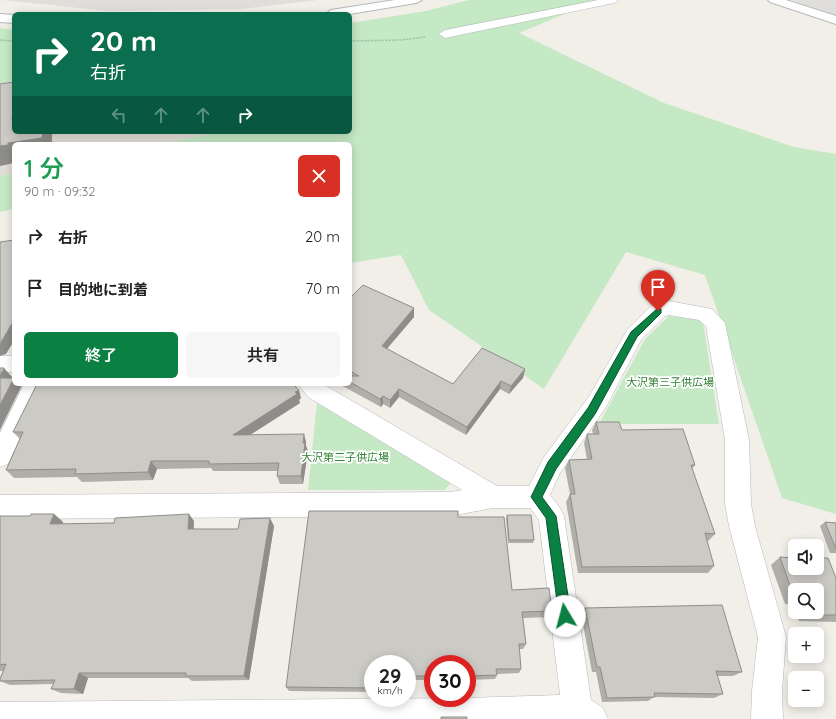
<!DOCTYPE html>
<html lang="ja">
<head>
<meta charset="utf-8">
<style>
	:root { --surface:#fff; --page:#f6f6f6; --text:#222; --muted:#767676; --accent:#0b8043 }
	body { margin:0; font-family:Quicksand,"Noto Sans JP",sans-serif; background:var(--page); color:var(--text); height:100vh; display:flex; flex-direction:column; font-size:15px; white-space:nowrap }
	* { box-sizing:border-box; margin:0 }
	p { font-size:13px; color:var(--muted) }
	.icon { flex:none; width:22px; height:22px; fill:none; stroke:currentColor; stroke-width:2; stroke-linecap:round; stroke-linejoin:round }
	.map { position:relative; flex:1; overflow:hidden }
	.side { position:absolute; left:12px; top:142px; width:340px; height:244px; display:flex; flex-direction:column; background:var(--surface); border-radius:6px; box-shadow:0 2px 10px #0003 }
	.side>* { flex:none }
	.banner { position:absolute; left:12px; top:12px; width:340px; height:122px; border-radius:6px; box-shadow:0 2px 10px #0003; background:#0b6e4f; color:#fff; overflow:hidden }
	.fabs { position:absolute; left:788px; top:539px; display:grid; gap:8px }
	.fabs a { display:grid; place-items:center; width:36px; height:36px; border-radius:6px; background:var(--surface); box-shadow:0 2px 10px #0003; font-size:20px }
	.speed { position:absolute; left:364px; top:655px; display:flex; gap:8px; font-size:20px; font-weight:700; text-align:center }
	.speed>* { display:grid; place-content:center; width:52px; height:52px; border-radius:50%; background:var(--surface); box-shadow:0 2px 10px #0003; line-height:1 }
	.speed small { font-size:10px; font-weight:400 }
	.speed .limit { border:6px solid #d22; background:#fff; color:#111 }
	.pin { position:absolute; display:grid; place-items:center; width:34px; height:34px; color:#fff; margin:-41px -17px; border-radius:50% 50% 50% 0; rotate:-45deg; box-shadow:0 0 4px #0007 }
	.pin .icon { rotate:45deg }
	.me { position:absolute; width:44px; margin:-22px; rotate:352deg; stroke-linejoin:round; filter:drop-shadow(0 0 3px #0008) }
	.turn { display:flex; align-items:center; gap:14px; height:84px; padding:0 12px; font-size:18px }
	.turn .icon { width:52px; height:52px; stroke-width:2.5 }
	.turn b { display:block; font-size:28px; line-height:34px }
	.lanes { display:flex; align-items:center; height:38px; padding:0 12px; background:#0003; justify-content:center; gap:20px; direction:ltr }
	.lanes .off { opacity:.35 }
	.round { display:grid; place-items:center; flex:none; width:42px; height:42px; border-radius:6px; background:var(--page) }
	.summary { display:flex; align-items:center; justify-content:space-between; height:68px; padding:0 12px }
	h1 { font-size:24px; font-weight:600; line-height:30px; color:#1e9e55 }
	.button { display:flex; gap:8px; margin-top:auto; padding:8px 12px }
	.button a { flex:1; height:46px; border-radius:6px; background:var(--accent); color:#fff; font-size:16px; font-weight:600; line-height:46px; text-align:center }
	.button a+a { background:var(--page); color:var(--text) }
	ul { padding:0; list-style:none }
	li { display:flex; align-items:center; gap:12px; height:52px; padding:0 12px }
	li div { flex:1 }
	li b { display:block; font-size:15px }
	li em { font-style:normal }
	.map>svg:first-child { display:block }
</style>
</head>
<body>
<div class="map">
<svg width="836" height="719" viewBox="0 0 836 719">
	<rect width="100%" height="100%" fill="#f1efe8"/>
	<!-- industrial -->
	<path fill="#e0deda" d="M2,0H318L242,9L108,11Z
		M792,0H836V17Z"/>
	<!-- education -->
	<path fill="#e1ded6" d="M0,85L14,132H221L159,144H14V173L0,176Z"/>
	<!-- green -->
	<path fill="#c5e8c5" d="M469,0H598L519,33L664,103L794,147L836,154V514L782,498L705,275L626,252L544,389L429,310L401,255L350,263V144H159L221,132H350V23L426,11Z
		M0,28L14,30V84L0,85Z
		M14,173V209L0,212V176Z
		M669,316L701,320L703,322L719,424H599L645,339Z
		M317,403L451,482L445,490H308Z"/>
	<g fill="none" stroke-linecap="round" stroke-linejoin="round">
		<defs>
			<path id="minor" d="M598,0H619L614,3L445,38L439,34L445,30Z
				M669,301L712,309L725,323L749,440L751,504L755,526L786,637L782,691L783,719H751L752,691L758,637L729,526L725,504V440L706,326L699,320L669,315L665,316L641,340L606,407L560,473L550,495L560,508L564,516L591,700L603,708L608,719H0V702L467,698L560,695L539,520L530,508H493L450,516L0,519V495L450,492L462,490L308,397L298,384H323L497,486H529L544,457L590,395L627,330L651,306Z
				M0,356H14V372H0Z
				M24,384H46L8,464L0,467V433Z"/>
			<path id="tertiary" d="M395,0H422L416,3L350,14H325L331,10Z
				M768,0H786L836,16V24L770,2Z
				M0,14L14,15V23L0,22Z"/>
		</defs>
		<!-- minor casing -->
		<use href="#minor" stroke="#b5b8bc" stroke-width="1"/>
		<!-- tertiary casing -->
		<use href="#tertiary" stroke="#b5b8bc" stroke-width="2"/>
		<!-- path -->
		<path stroke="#9cc7a9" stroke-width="1.5" stroke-dasharray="2.5 1" stroke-linecap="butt" d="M0,40L14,41
			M350,41L401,40L425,37"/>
		<!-- minor -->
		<use href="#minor" fill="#fff" fill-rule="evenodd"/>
		<!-- tertiary -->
		<use href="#tertiary" fill="#fff" fill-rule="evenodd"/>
	</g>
	<!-- wall -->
	<path fill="#afaea9" d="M350,298L414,308V317L387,349L453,384L525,369L523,378L509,394L500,389L466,435L399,397L390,408L383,404L381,407L339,384H350Z
		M301,398L299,400L300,403L250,435L306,442V446L308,451L303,484H280L277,476V471H213L211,468L157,469L153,480L82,482L77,477L14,478L6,470L20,439L13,432Z
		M596,422L622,430L695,465L692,469L715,534L708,541H707L714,566L708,573H578L566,502L570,494L565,468L569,460L587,459L584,443L587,434H593L592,430Z
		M54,514L63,522L62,524L194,521V529H238L274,526L249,680L192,681L188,678H88L83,694L61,693L51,689L53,684L10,685L0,681V679L3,671H0V516H30Z
		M507,515L534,540L533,543H508L506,519Z
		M458,517L512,590L552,611L549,617L523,618L526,644L523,649H519L521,669L519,673L497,674V675L495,679L467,680V664H433V680H407V664H373V680H372V692L289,691L286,687Z
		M825,522L836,523V553H830L820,526Z
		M780,557L836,578V622L799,621L796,612H817L795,590V609L793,604H785L771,565Z
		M585,608L742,672L733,676H717L723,694L714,698L654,697L648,701L602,702L596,672H592L581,614Z"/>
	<!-- shaded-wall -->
	<path fill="#8f8d8a" d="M14,110V124L12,120Z
		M43,132H52V144H14V163L0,166V146L8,143Z
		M414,308V317L382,354V346Z
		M14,320V341L6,354L0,356V344Z
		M4,368L12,377L6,387L0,380V376Z
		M525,369L523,378L509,394L511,386Z
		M14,378V384H19L21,387L0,430V405Z
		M501,381L500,389L466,435L467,427Z
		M399,389V397L390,408V400Z
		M299,390L301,398L299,400L300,403L237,443L233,435Z
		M383,396V404L381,407L380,399Z
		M304,434L306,442V446L308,451L303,484L301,476Z
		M151,461L157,469L153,480L148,472Z
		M54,514L63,522L59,531L50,524Z
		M189,514L194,521L193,536L188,529Z
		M270,518L274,526L249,680L244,676Z
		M79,673L88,678L83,694L74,689Z
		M371,675L372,680V692L371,688Z"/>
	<!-- building -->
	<path fill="#cccac5" stroke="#8f8d8a" d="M14,82V110L12,120H14V132H43L42,138L8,143V145L0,146V84Z
		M14,240V320L0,344V242Z
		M363,285L414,308L382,346L453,384L482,348L525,369L511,386L501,381L467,427L399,389L390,400L383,396L380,399L350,382V376H359L350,371V298Z
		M0,368H4L0,376Z
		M0,378H14L0,405Z
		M37,384H293L299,390L295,392L297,394L233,435L304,434L303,443H305L301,476H277L279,463L209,464V461H151L148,472L75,474L76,469L6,470L23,432H13Z
		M596,422H619L622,430L683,429L695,465H691L715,534L705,533L714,566L582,567L570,494H575L569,460L592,459L587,434H599Z
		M309,511H458V517H504L512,590L549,588L552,611L522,612L526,644H519L521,669H496L497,675L467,676V664H433V676H407V664H373V675H371V688L286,687Z
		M31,514H54L50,524L114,523L115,518L189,514L188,529H238L240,519L270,518L244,676H186V673H79L74,689H51L55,680L0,681V679L6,664L0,665V516H30Z
		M507,515H531L534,540H509Z
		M825,522L836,523V549Z
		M780,557L795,558V568H817V558H828L836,578V615H809L808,612H817V590H795V597H794Z
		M722,605L742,672L716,671L723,694L654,693L655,697L607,698L600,667H597L585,608Z
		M441,717H467V719H441Z"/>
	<!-- route -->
	<path fill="#0b8043" stroke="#07532c" d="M658,308L661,309V313L637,337L595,414L556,469L542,497L556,516L571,616L570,620L565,622L561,620L559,616L546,518L531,497L548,462L588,408L631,332Z"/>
	<g text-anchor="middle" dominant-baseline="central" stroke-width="3.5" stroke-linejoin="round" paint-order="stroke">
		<!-- park labels -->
		<g font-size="11" fill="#348238" stroke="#fff">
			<text x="670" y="382">大沢第三子供広場</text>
			<text x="345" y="457">大沢第二子供広場</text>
		</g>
	</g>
</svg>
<div class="fabs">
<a><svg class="icon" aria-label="sound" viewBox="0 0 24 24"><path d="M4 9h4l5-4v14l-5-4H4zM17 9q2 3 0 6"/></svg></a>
<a><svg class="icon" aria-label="search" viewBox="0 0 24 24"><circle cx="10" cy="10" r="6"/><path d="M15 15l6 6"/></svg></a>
<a>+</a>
<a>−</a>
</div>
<div class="speed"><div>29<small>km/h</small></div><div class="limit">30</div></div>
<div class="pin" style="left:658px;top:311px;background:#d93025"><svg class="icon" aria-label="arrive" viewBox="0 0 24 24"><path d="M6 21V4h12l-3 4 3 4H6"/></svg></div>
<svg class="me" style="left:565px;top:616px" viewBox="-20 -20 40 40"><circle r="19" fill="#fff"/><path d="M0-13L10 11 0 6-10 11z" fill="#0b8043"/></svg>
<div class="banner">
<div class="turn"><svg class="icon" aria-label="right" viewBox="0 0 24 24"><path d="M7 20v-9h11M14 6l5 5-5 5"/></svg><div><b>20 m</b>右折</div></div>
<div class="lanes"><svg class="icon off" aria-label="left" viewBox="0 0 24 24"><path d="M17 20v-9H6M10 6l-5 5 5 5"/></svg><svg class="icon off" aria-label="ahead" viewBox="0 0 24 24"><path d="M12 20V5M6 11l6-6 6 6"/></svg><svg class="icon off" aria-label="ahead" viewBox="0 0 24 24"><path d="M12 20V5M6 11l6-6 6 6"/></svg><svg class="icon" aria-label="right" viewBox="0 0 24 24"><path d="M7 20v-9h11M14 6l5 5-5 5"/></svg></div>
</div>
<section class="side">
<div class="summary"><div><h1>1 分</h1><p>90 m · 09:32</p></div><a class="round" style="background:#d93025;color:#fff"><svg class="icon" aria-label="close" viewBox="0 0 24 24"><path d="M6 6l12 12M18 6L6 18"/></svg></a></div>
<ul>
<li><svg class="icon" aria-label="right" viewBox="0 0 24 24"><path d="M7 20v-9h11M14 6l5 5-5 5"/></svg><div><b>右折</b></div><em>20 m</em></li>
<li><svg class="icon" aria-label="arrive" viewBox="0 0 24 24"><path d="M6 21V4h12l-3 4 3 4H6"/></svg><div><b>目的地に到着</b></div><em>70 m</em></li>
</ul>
<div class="button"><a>終了</a><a>共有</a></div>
</section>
</div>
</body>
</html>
